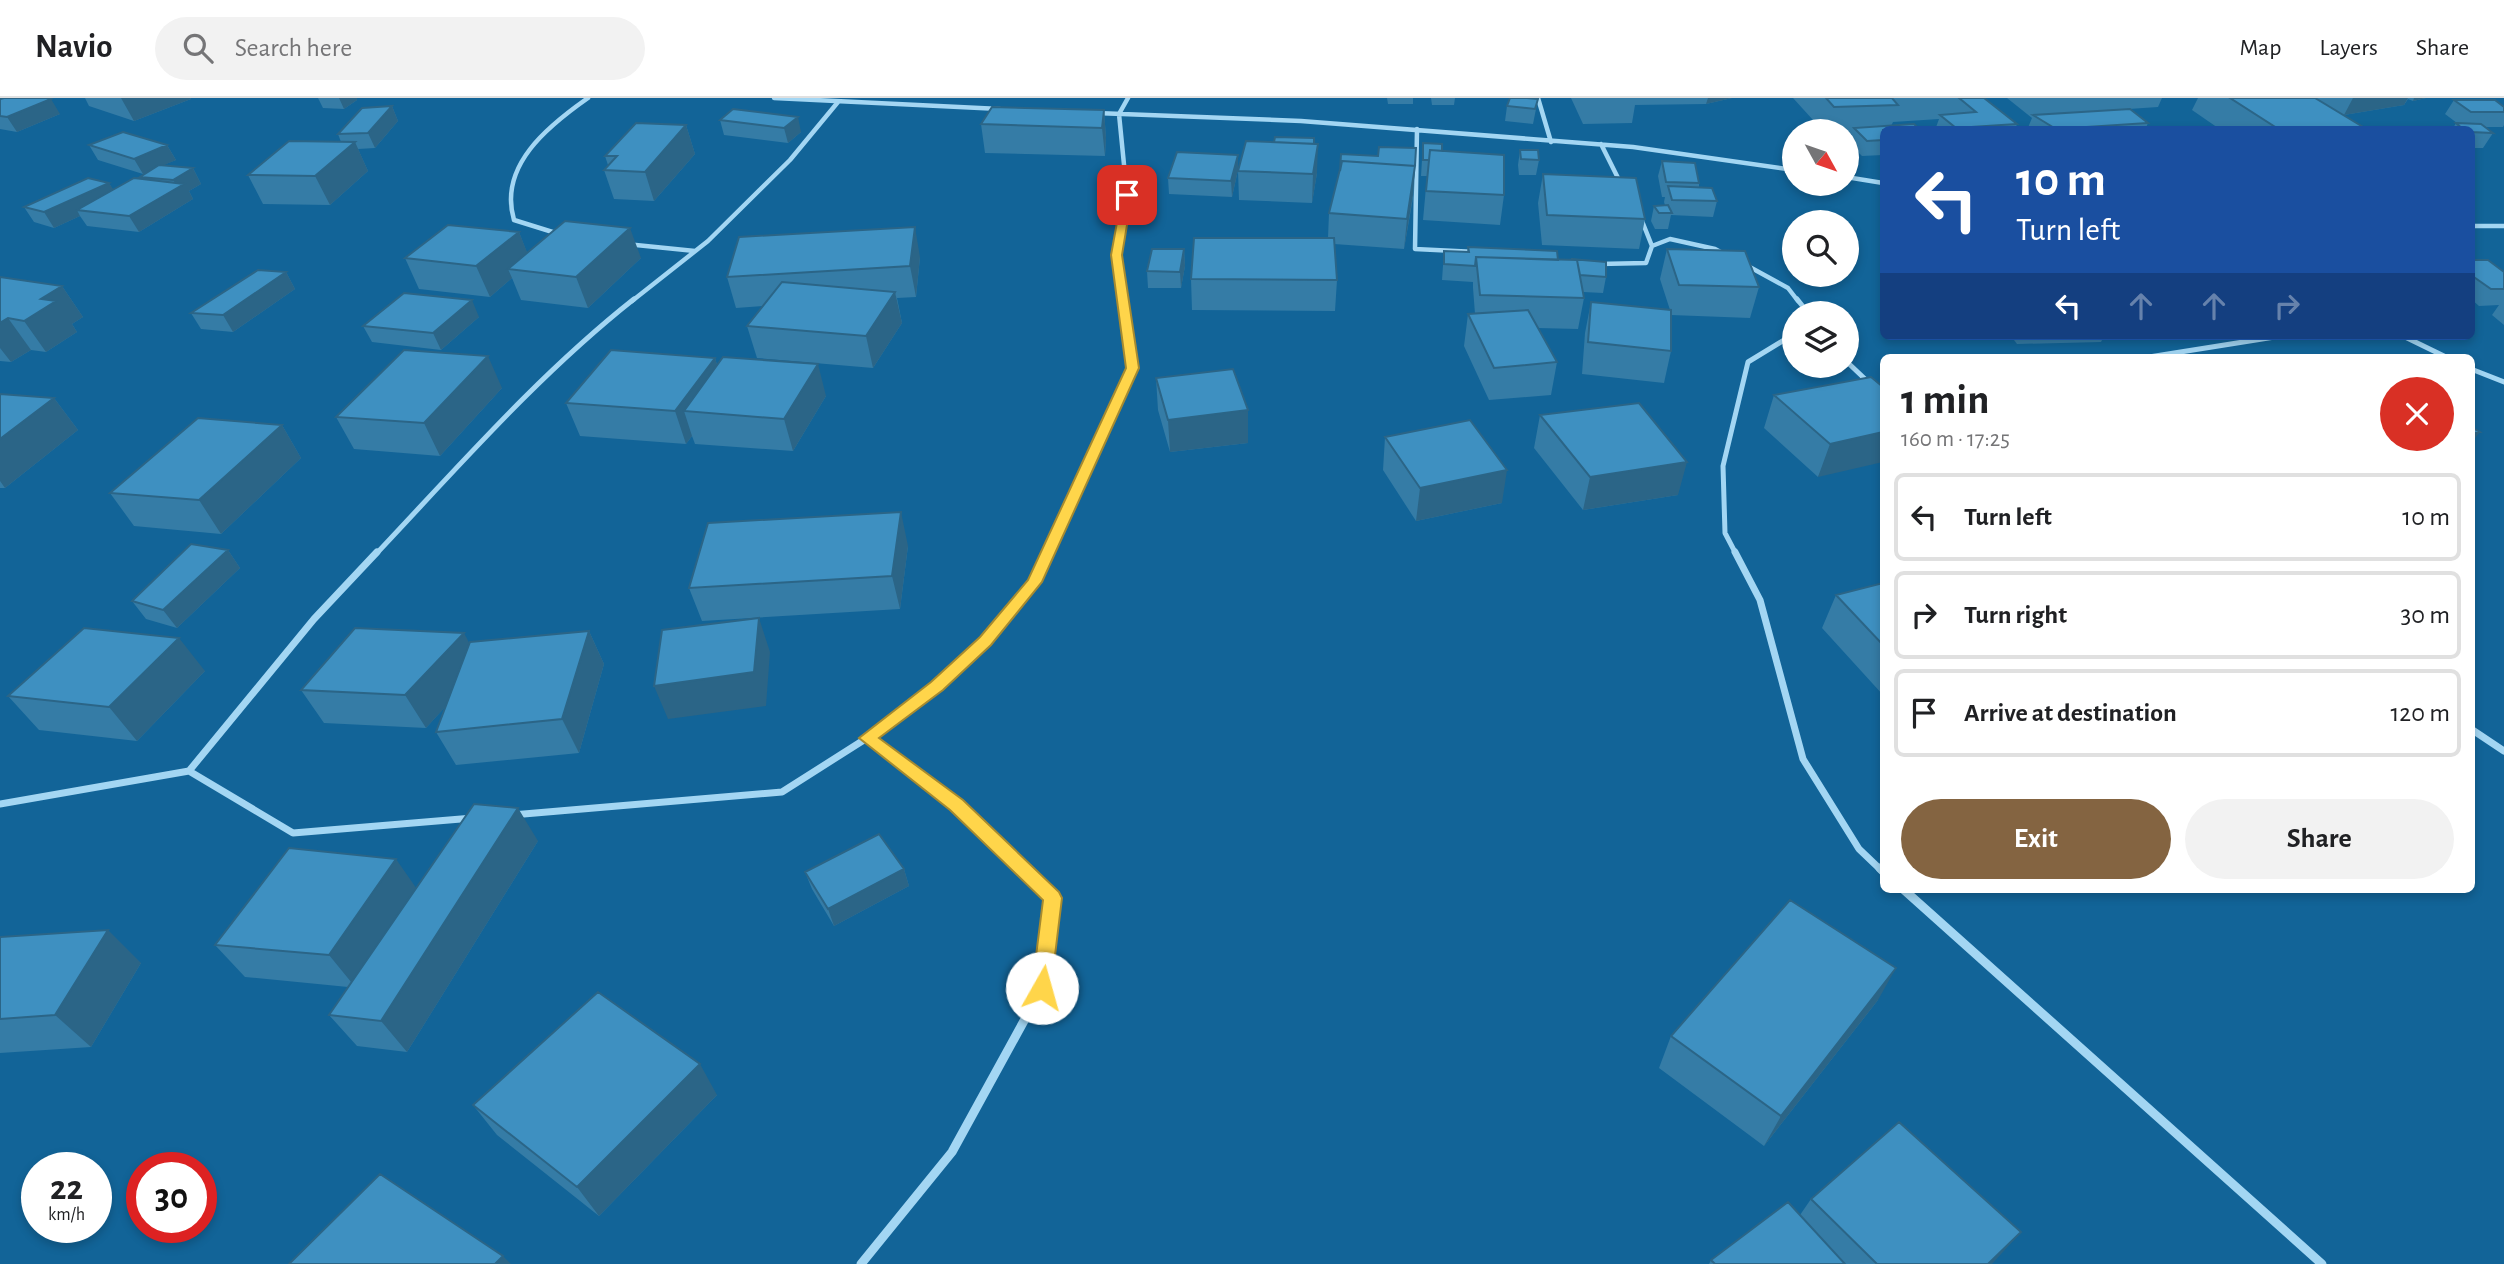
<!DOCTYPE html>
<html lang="en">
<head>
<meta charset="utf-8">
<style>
	:root { --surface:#fff; --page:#f2f2f2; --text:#202124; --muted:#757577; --line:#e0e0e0; --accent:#846441 }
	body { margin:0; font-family:"Alegreya Sans",sans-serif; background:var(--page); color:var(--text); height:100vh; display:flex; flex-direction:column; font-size:26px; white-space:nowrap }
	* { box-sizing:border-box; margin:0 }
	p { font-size:23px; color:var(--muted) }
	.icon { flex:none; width:38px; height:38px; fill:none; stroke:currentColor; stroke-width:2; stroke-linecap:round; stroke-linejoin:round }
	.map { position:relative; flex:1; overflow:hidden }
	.details { position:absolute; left:1880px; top:256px; width:595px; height:539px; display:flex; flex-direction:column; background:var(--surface); border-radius:10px; box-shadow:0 4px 10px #0003 }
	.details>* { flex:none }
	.top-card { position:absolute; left:1880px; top:28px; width:595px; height:214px; border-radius:10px; box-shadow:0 4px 10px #0003; background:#1a4fa0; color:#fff; overflow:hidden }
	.needle { width:46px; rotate:130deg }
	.fabs { position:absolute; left:1782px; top:21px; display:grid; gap:14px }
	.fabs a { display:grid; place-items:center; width:77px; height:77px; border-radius:50%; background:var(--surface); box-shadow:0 4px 10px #0003; font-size:35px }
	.speed { position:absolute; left:21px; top:1054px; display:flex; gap:14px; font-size:35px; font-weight:700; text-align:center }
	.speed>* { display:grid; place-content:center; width:91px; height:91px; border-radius:50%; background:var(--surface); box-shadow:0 4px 10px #0003; line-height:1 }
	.speed small { font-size:18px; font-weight:400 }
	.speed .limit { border:10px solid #d22; background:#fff; color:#111 }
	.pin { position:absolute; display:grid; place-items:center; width:60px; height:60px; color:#fff; margin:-30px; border-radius:14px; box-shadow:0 4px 10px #0006 }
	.me { position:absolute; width:77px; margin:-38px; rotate:7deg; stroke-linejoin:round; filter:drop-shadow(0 0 5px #0008) }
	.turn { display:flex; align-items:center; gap:24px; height:147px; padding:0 21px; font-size:32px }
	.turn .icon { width:91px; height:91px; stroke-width:2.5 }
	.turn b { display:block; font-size:49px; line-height:60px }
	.lanes { display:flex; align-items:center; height:66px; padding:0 21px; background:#0003; justify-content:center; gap:35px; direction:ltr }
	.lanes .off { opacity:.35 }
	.round { display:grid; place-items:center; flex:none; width:74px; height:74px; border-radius:37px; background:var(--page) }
	.head { display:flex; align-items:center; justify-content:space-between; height:119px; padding:0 21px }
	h1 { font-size:42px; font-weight:700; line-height:52px }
	.button { display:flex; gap:14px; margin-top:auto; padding:14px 21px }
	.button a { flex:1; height:80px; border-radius:42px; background:var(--accent); color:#fff; font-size:28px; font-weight:700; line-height:80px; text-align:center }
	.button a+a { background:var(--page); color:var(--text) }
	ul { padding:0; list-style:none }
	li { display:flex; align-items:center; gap:21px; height:88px; margin:0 14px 10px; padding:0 7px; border:4px solid var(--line); border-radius:10px }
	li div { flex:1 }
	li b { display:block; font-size:26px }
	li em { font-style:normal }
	header { display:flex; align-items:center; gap:42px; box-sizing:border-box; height:98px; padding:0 35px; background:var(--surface); border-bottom:2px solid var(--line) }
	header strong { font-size:33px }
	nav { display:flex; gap:38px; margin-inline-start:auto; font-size:24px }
	.search { width:490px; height:63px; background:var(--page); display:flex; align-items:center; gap:18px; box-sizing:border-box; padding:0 24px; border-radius:38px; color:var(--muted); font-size:26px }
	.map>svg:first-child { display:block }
</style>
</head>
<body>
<header>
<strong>Navio</strong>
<div class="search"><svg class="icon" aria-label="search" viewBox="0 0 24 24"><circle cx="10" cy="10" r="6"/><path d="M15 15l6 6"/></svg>Search here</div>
<nav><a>Map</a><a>Layers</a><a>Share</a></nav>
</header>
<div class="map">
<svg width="2504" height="1166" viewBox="0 0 2504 1166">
	<rect width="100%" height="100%" fill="#126498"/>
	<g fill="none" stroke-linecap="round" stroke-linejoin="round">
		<!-- street-far3 -->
		<path stroke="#a3d6f3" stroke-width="4.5" d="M774,0L1000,11
			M1538,0L1551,44
			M1096,15L1301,23L1633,49L1794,72
			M1417,31L1415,151L1476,154
			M1601,46L1621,86
			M1846,79L1883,85
			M2471,128H2504
			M559,136L514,122C498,68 548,28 588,0
			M626,146L695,153
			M1652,148L1670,141L1715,151L1726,157
			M1599,166L1646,165L1652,148L1640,118
			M1746,167L1788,190L1798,203
			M632,203L708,143L790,62L838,4
			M1123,203L1117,157L1127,97L1119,16L1128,0"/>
		<!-- street-far2 -->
		<path stroke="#a3d6f3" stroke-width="5" d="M1797,201L1808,215
			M2403,238L2446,259
			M2149,259L2281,238
			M1846,263L1883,298
			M2471,271L2504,284
			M376,456C459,368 539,276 634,201
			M1047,456L1132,270L1123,201
			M1736,456L1725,435L1723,368L1748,264L1794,236"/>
		<!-- street-far1 -->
		<path stroke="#a3d6f3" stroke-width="7" d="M1735,454L1760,502L1803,661L1859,751L1881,772
			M2471,631L2504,653
			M867,640L957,707L1024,772
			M189,673L314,521L377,454
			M0,706L189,673L293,735L473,720
			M512,717L782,694L867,640L937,588L985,543L1034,484L1048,454"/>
		<!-- street -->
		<path stroke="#a3d6f3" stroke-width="9" d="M1880,770L1883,773
			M1903,791L2322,1166
			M861,1166L952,1054L1042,890L1053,800L1022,770"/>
	</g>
	<!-- wall -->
	<path fill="#357ca6" d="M85,0H190L191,1L134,23L89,8Z
		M318,0H357V2L344,11L323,10Z
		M1387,0H1413V6H1388Z
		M1431,0H1455L1454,7H1432Z
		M1571,0H1732L1706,6L1635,7L1632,25L1583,26Z
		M1793,0H1984L2017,26L2015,32H1935L1939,21L1893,24L1891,28L1883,32V57L1862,58L1849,45L1852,36H1846V33H1823Z
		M2007,0H2162L2158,9L2114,12L2148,25L2145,32H2027L2032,20Z
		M2198,0H2426L2413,3L2408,1L2404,7L2344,17L2368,32H2221L2192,12Z
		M0,1L60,16L17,34L0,31Z
		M1538,1L1533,26L1505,23L1507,8Z
		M2454,2L2504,9V27L2503,29H2485L2493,35L2483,50H2471V32H2452L2456,25H2457L2445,16Z
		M392,8L398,23L375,50L358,51L368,73L330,107L263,106L248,77L341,44L338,36Z
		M733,11L801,34L788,45L724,37L720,22Z
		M1104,12L1106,40L1105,58L985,55L981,26Z
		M686,27L695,56L654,103L614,101L604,72L608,67L605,58Z
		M1274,44L1314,46L1317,75L1312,105L1239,102L1238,73Z
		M1423,45L1442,53L1504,97L1500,127L1423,122L1427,78H1421Z
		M89,47H167L176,62L163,67L193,70L201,86L189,93L193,101L139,134L87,128L80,118L54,130L34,124L24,109L109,85L113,92L141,81L140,79L147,74L143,76L98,62Z
		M1520,52L1539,62L1536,77H1519L1518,67Z
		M1238,57V72L1232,99L1169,96L1168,80Z
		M1662,63L1699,85V89L1717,103L1713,119L1671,117L1668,131H1655L1651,123L1654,108L1665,107L1664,104L1665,99H1662L1658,78Z
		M1415,68L1414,94L1404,151L1334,146L1337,182L1335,213L1192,212L1191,181L1328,140L1329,115Z
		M1543,76L1645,121L1639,151L1542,147L1538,105Z
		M519,134L527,155L641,160L588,210L521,202L512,180L490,199L419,191L405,160Z
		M1468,149L1558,162L1606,179L1603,195L1583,194L1584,200L1578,231L1538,230L1557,264L1551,297L1489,302L1464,248L1468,216H1475L1473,190V184L1442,182L1444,153L1467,154Z
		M1184,151L1185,168L1181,190H1148L1147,173Z
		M1667,151L1759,189L1750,220L1671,217V253L1664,285L1582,276L1585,235L1591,204L1670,212L1660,181Z
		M920,159L916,199L897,200L902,225L873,270L757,260L747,228L763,208L736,210L727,179Z
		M2471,162L2504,174V227L2492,217L2499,207L2479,208L2471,201Z
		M286,174L295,191L233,234L201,231L191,215Z
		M0,179L62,188L83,219L72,226L77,234L46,254L31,252L11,264L0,263Z
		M479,219L441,252L372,244L363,228Z
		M2011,238H2104L2101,244L2017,246Z
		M715,260L717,267L826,298L793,353L695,346L692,338L686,346L580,338L566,305Z
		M1871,279L1818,379L1764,330L1774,297Z
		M1156,280L1248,312V345L1170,354L1158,312Z
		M502,290L440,358L354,351L336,319Z
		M0,296L54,300L78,332L5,390H0Z
		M1540,317L1678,397L1583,412L1534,350Z
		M282,327L301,360L221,436L134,428L110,395Z
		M1385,339L1502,405L1416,423L1383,372Z
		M908,448L900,511L702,523L689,490Z
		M228,452L240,470L177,530L146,521L132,503Z
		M1883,485V597L1822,530L1836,497Z
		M589,533L604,566L579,655L456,667L436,634L445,609L426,630L324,625L301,592L470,546Z
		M205,573L137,643L39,632L8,598Z
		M538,743L407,954L357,948L329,917L348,889L245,879L215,847L416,790Z
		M904,771L909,788L834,828L812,791L805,774Z
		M0,839L141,865L91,949L0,955Z
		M1878,902L1764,1048L1659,970L1671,938Z
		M717,997L599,1118L497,1037L473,1007Z
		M1811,1101L1992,1166H1709L1711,1162L1800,1117Z"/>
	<!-- shaded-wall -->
	<path fill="#2b6587" d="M121,0H190L191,1L134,23Z
		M339,0H357V2L344,11Z
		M1708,0H1732L1706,6Z
		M2353,0H2408L2404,7L2344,17Z
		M2414,0H2426L2413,3Z
		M51,1L60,16L17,34L7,19Z
		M392,8L398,23L375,50L368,35Z
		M1104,12L1106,40L1105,58L1102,30Z
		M798,19L801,34L788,45L784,30Z
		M686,27L695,56L654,103L645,74Z
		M355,44L368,73L330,107L315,78Z
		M1318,46L1317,75L1312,105L1313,76Z
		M167,47L176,62L143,76L134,61Z
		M1238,57V72L1232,99L1231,83Z
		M1415,68L1413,97L1404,151L1407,121Z
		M193,70L201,86L189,93L193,101L139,134L129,118L178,89L173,82Z
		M109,85L119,100L77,112L80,118L54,130L44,114Z
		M915,129L920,159L916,199L910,168Z
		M630,130L641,160L588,210L576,179Z
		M519,134L531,164L508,171L512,180L490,199L476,168Z
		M1184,151L1185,168L1181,190L1180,174Z
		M286,174L295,191L233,234L223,217Z
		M62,188L83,219L72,226L77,234L46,254L24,223L41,201Z
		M895,194L902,225L873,270L866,238Z
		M472,202L479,219L441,252L433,235Z
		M8,220L31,252L11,264L0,250V225Z
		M488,258L502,290L440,358L424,325Z
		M715,260L725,292L684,313L692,338L686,346L675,313Z
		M818,266L826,298L793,353L784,321Z
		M54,300L78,332L5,390L0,383V341Z
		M1248,312V345L1170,354L1168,322Z
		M282,327L301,360L221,436L199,402Z
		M1883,334V364L1818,379L1830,346Z
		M2480,334L2471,345V336Z
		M1687,364L1678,397L1583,412L1590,379Z
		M1507,372L1502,405L1416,423L1420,390Z
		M901,414L908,448L900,511L892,478Z
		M228,452L240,470L177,530L163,512Z
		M759,520L770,554L766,608L668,621L654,588Z
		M589,533L604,566L579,655L562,621Z
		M464,535L482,569L426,630L405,597Z
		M179,540L205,573L137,643L109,609Z
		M518,710L538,743L407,954L381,923Z
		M396,761L419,794L356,890L329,857Z
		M904,771L909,788L834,828L828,811Z
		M108,832L141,865L91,949L55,917Z
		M1896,870L1878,902L1764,1048L1781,1018Z
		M700,966L717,997L599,1118L577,1089Z
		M2021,1134L1992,1166H1988Z
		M503,1158L511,1166H495Z"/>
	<!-- building -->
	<path fill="#3e90c1" stroke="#2b6587" stroke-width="2" d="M4,0H47L51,1L7,19L0,18V1Z
		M1510,0H1527L1538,1L1535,11L1507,8Z
		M1826,0H1892L1898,7L1834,9Z
		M1959,0H1984L2017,26L1956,30L1940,17L1976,14Z
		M2230,0H2315L2368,32H2280Z
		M2454,2H2495L2504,9V14H2471Z
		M392,8L368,35L338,36L362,10Z
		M992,9L1104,12L1102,30L981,26Z
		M733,11L798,19L784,30L720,22Z
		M2130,11L2148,25L2056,31L2033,17Z
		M636,25L686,27L645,74L604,72L617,58H605Z
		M2456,25L2481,26L2493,35L2471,34V32H2464Z
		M1914,26L1920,32H1883V42L1867,43L1854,30Z
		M123,34L167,47L134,61L89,47Z
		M1275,39L1314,40V46L1274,44Z
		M289,43L355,44L315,78L248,77Z
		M1246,43L1318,46L1313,76L1238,73Z
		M1423,45L1442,46V53L1430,52L1429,62H1423Z
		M1379,49L1416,50L1415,68L1342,63L1340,73L1341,56L1378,58Z
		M1430,52L1504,57V97L1426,93Z
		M1520,52H1538L1539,62L1521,61Z
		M1177,54L1238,57L1231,83L1168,80Z
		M1342,63L1415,68L1407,121L1329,115Z
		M1662,63L1695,65L1699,85L1666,84Z
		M159,67L193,70L173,82L140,79Z
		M1543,76L1636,80L1645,121L1547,117Z
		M88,80L109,85L44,114L24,109Z
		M134,80L184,86L129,118L77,112Z
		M1668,88L1712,90L1717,103L1672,102Z
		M1668,107L1672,115H1659L1654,108Z
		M565,123L630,130L576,179L508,171Z
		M448,127L519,134L476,168L405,160Z
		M915,129L910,168L727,179L739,139Z
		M1194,140H1334L1337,182L1191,181Z
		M1468,149L1557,153L1558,162L1476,159L1475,168L1444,166V153L1469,154Z
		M1152,151H1184L1180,174L1147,173Z
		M1667,151L1745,153L1759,189L1679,187Z
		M1476,159L1577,162L1584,200L1480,197Z
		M1571,161L1606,164V179L1580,177L1577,162Z
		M2471,162H2488L2504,174V191H2491L2471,177Z
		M258,172L286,174L223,217L191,215Z
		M0,179L62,188L41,201L56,203L24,223L8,220L0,225Z
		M782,184L895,194L866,238L747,228Z
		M404,195L472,202L433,235L363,228Z
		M1591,204L1671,212V253L1588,244Z
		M1528,212L1557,264L1494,270L1468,216Z
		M404,252L488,258L424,325L336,319Z
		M611,252L715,260L675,313L566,305Z
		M723,259L818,266L784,321L684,313Z
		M1233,271L1248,312L1168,322L1156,280Z
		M1871,279L1883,289V334L1830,346L1774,297Z
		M0,296L54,300L0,341Z
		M1639,305L1687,364L1590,379L1540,317Z
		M198,320L282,327L199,402L110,395Z
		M1470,322L1507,372L1420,390L1385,339Z
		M2471,329L2480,334L2471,336Z
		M901,414L892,478L689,490L708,425Z
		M191,446L228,452L163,512L132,503Z
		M1883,485V547L1836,497Z
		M759,520L754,574L654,588L662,532Z
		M84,530L179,540L109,609L8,598Z
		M355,530L464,535L405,597L301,592Z
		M589,533L562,621L436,634L470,544Z
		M474,706L518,710L381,923L329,917Z
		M879,736L904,771L828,811L805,774Z
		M289,750L396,761L329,857L215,847Z
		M1790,802L1896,870L1781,1018L1671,938Z
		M108,832L55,917L0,921V839Z
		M598,894L700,966L577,1089L473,1007Z
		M1899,1024L2021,1134L1988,1166H1877L1811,1101Z
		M380,1076L503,1158L495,1166H289Z
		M1788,1104L1845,1166H1715L1711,1162Z"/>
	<!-- route -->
	<path fill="#ffd54a" stroke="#a68a30" stroke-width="2" d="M1127,94L1132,97L1122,157L1139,270L1042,484L991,547L943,592L879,640L963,702L1059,794L1062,800L1051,890L1049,896L1042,898L1035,896L1032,890L1043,802L950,712L859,640L931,584L980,539L1028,482L1126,270L1111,157L1122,97Z"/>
</svg>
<div class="fabs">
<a><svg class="needle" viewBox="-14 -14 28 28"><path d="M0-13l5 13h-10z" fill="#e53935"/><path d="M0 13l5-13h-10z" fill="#757577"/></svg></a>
<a><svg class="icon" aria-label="search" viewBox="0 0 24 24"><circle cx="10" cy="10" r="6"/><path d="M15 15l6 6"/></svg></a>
<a><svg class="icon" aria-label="layers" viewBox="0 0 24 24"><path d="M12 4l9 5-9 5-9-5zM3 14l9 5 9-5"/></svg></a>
</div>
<div class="speed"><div>22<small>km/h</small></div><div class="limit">30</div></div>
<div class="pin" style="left:1127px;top:97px;background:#d93025"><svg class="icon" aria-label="arrive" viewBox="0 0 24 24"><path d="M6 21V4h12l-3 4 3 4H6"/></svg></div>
<svg class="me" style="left:1042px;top:890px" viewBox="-20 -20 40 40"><circle r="19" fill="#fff"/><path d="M0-13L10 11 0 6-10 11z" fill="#ffd54a"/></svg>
<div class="top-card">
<div class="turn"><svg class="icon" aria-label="left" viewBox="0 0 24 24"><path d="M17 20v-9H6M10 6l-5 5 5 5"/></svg><div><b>10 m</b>Turn left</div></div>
<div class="lanes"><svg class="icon" aria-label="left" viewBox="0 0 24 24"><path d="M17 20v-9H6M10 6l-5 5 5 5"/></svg><svg class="icon off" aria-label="ahead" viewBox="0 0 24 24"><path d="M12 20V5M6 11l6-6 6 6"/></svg><svg class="icon off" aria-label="ahead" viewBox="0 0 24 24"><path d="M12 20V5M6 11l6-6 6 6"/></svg><svg class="icon off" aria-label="right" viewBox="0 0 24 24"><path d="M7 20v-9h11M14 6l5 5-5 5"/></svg></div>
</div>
<section class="details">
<div class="head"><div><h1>1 min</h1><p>160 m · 17:25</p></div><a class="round" style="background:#d93025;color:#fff"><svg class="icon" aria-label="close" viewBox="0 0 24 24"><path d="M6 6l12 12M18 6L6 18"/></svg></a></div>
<ul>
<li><svg class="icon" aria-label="left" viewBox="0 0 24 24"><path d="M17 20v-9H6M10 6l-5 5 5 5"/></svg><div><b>Turn left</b></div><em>10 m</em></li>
<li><svg class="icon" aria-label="right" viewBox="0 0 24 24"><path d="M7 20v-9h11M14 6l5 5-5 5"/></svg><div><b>Turn right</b></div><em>30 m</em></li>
<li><svg class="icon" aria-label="arrive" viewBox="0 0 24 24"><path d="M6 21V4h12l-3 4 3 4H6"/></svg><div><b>Arrive at destination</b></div><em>120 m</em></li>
</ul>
<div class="button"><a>Exit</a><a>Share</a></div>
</section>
</div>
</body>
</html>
